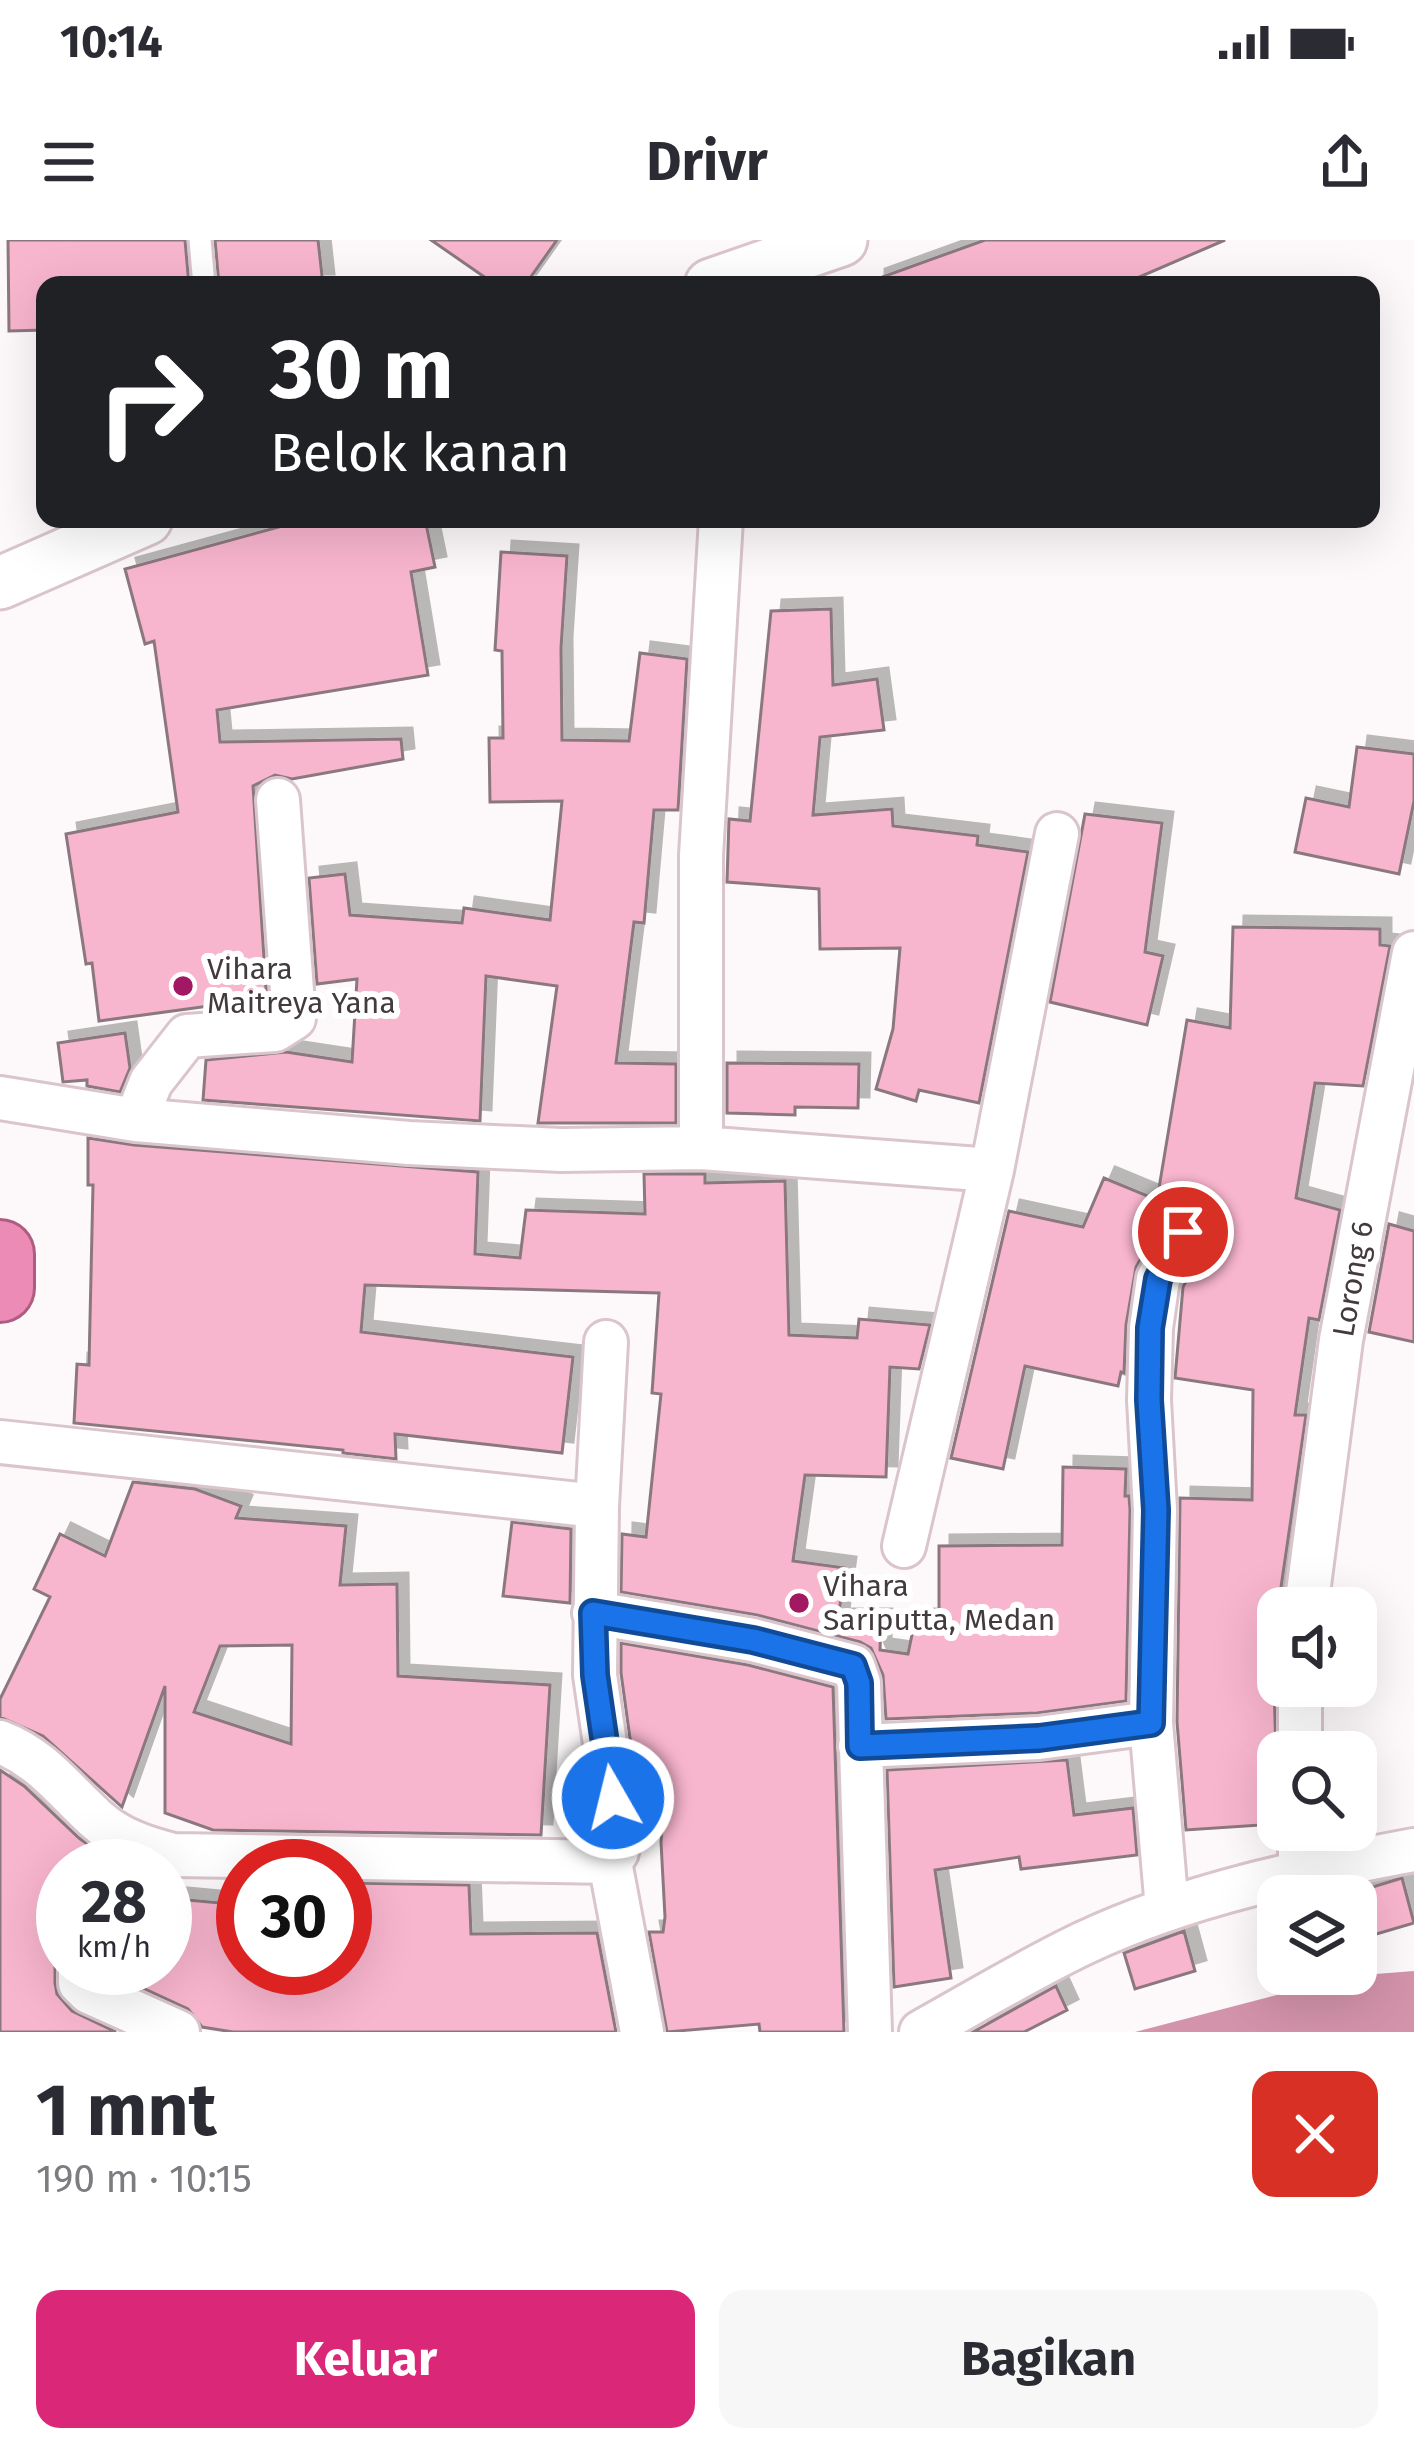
<!DOCTYPE html>
<html lang="id">
<head>
<meta charset="utf-8">
<style>
	:root { --surface:#fff; --page:#f7f7f7; --text:#2b2b33; --muted:#7c7c81; --accent:#db2777 }
	body { margin:0; font-family:"Fira Sans",sans-serif; background:var(--page); color:var(--text); height:100vh; display:flex; flex-direction:column; font-size:45px; white-space:nowrap }
	* { box-sizing:border-box; margin:0 }
	p { font-size:39px; color:var(--muted) }
	.icon { flex:none; width:66px; height:66px; fill:none; stroke:currentColor; stroke-width:2; stroke-linecap:round; stroke-linejoin:round }
	.map { position:relative; height:1792px; overflow:hidden }
	.side { display:flex; flex-direction:column; background:var(--surface); flex:1 }
	.side>* { flex:none }
	.banner { position:absolute; left:36px; top:36px; width:1344px; height:252px; border-radius:24px; box-shadow:0 12px 48px #0002; background:#202124; color:#fff; overflow:hidden }
	.controls { position:absolute; left:1257px; top:1347px; display:grid; gap:24px }
	.controls a { display:grid; place-items:center; width:120px; height:120px; border-radius:24px; background:var(--surface); box-shadow:0 12px 48px #0002; font-size:60px }
	.speed { position:absolute; left:36px; top:1599px; display:flex; gap:24px; font-size:60px; font-weight:700; text-align:center }
	.speed>* { display:grid; place-content:center; width:156px; height:156px; border-radius:50%; background:var(--surface); box-shadow:0 12px 48px #0002; line-height:1 }
	.speed small { font-size:30px; font-weight:400 }
	.speed .limit { border:18px solid #d22; background:#fff; color:#111 }
	.pin { position:absolute; display:grid; place-items:center; width:102px; height:102px; color:#fff; margin:-51px; border:6px solid #fff; border-radius:50%; box-shadow:0 3px 12px #0007 }
	.me { position:absolute; width:132px; margin:-66px; rotate:352deg; stroke-linejoin:round; filter:drop-shadow(0 0 9px #0008) }
	.turn { display:flex; align-items:center; gap:42px; height:252px; padding:0 36px; font-size:54px }
	.turn .icon { width:156px; height:156px; stroke-width:2.5 }
	.turn b { display:block; font-size:84px; line-height:102px }
	.round { display:grid; place-items:center; flex:none; width:126px; height:126px; border-radius:24px; background:var(--page) }
	.overview { display:flex; align-items:center; justify-content:space-between; height:204px; padding:0 36px }
	h1 { font-size:72px; font-weight:700; line-height:90px }
	.primary-button { display:flex; gap:24px; margin-top:auto; padding:24px 36px }
	.primary-button a { flex:1; height:138px; border-radius:24px; background:var(--accent); color:#fff; font-size:48px; font-weight:700; line-height:138px; text-align:center }
	.primary-button a+a { background:var(--page); color:var(--text) }
	.status { display:flex; justify-content:space-between; align-items:center; height:84px; padding:0 60px; background:var(--surface); direction:ltr }
	.status svg { height:33px; fill:currentColor }
	header { display:flex; justify-content:space-between; align-items:center; height:156px; padding:0 36px; background:var(--surface); font-size:54px; font-weight:700 }
	.map>svg:first-child { display:block }
</style>
</head>
<body>
<div class="status"><b>10:14</b><svg viewBox="0 0 49 12"><path d="M0 12V9h3v3zM5 12V6h3v6zM10 12V3h3v9zM15 12V0h3v12zM26 1h20v11H26zM47 4h2v5h-2z"/></svg></div>
<header><svg class="icon" aria-label="menu" viewBox="0 0 24 24"><path d="M4 6h16M4 12h16M4 18h16"/></svg>Drivr<svg class="icon" aria-label="share" viewBox="0 0 24 24"><path d="M12 15V3M7 8l5-5 5 5M5 13v7h14v-7"/></svg></header>
<div class="map">
<svg width="1414" height="1792" viewBox="0 0 1414 1792">
	<defs>
		<filter id="shadow"><feDropShadow dx="11" dy="-11" stdDeviation="0" flood-color="#0004"/></filter>
	</defs>
	<rect width="100%" height="100%" fill="#fdf9fa"/>
	<!-- water -->
	<path fill="#d393ab" d="M1414,1731V1792H1135L1350,1736Z"/>
	<!-- building -->
	<path fill="#f8b5ce" stroke="#8b787f" stroke-width="3" fill-rule="evenodd" filter="url(#shadow)" d="M8,0H185L189,45H45V90L9,91Z
		M215,0H318L323,45H219Z
		M431,0H557L525,45H496Z
		M985,0H1225L1121,45H874V40Z
		M308,279H425L435,327L411,332L428,435L217,470L220,502L401,499L403,519L292,539L275,535L253,546L267,765L209,766L99,781L92,723L86,724L66,594L178,572L154,401L145,404L125,329Z
		M501,312L567,316L561,408L562,500L629,501L640,413L687,419L678,570H654L644,683L634,682L616,823L676,824V883H538L557,746L486,736L480,881L203,860L206,820L286,812L352,822L357,739L317,744L309,638L345,634L350,675L462,683L464,668L550,680L562,561L490,562L489,498H503L502,411L495,410Z
		M831,369L833,445L877,439L884,490L820,497L813,575L892,569L893,586L978,596L977,605L1028,612L979,863L919,850L916,861L876,849L893,789L900,708L820,709L819,649L727,642L729,579L750,581L771,371Z
		M1357,507L1414,514V561L1399,634L1295,612L1306,558L1349,567Z
		M1085,574L1162,583L1145,712L1163,716L1147,785L1050,762Z
		M1233,687L1380,689V705L1390,706L1363,846L1315,843L1296,958L1340,970L1319,1080L1309,1078L1295,1175H1306L1278,1368L1274,1446L1278,1577L1276,1584L1186,1590L1177,1482L1180,1258L1252,1260L1253,1150L1175,1138L1183,1047L1206,1003L1208,990L1204,978L1183,967L1169,971L1136,1027L1126,1085L1124,1133L1121,1132L1118,1146L1025,1126L1003,1229L951,1218L1009,971L1083,987L1104,938L1157,960L1187,780L1230,788Z
		M125,793L130,828L120,852L87,846V840L63,842L58,803Z
		M727,823L859,824L858,868L795,867V875L727,873Z
		M88,898L134,905L478,932L475,1014L520,1018L526,970L645,974L644,934H705V943L785,941L789,1095L857,1098L859,1079L930,1085L919,1129L890,1127L886,1237L805,1235L793,1321L845,1328L838,1380H881L880,1410L908,1414L915,1380H939V1306L1062,1305L1063,1227L1126,1229L1125,1256H1129L1130,1270L1126,1461L1037,1473L886,1479L883,1435L871,1408L860,1402L757,1375L621,1352L622,1294L646,1297L661,1154L652,1153L659,1053L365,1045L361,1092L573,1117L562,1213L395,1194L396,1219L343,1213V1210L74,1183L77,1124L89,1125L93,945H88Z
		M1389,984L1414,991V1102L1369,1092Z
		M133,1242L195,1249L241,1266L236,1278L346,1286L340,1345L397,1344L398,1436L550,1445L541,1595L213,1590L165,1573V1446L122,1567L43,1496L0,1477V1459L50,1357L34,1349L60,1294L105,1316ZM292,1405L291,1504L194,1472L220,1406Z
		M512,1282L571,1289L570,1363L503,1356Z
		M621,1403L748,1425L833,1447L844,1792H760L759,1784L667,1792L649,1692H663L665,1677L661,1602L667,1534L635,1535L621,1433Z
		M1067,1520L1074,1575L1133,1568L1137,1615L1021,1629L1019,1617L935,1630L951,1738L894,1747L887,1530Z
		M0,1530L24,1546L79,1598L104,1616L101,1626H63V1710L55,1727V1743L57,1754L72,1771L116,1792H0Z
		M1402,1638L1414,1683L1356,1700V1652Z
		M345,1643L469,1645L471,1694L597,1693L616,1792H233L202,1787L188,1769L106,1731V1728H165V1658L243,1665V1728H345Z
		M1184,1691L1195,1731L1135,1749L1124,1713Z
		M1056,1746L1067,1770L1024,1792H973Z"/>
	<g fill="none" stroke-linecap="round" stroke-linejoin="round">
		<defs>
			<path id="service" d="M200,0L204,45"/>
			<path id="minor" d="M0,858L136,880L409,903L561,910L701,908L992,930
				M136,880L151,842L187,796L275,790L294,778L278,560
				M701,908V616L721,279
				M0,1202L597,1266L595,1435L619,1600L617,1612L610,1622L642,1792
				M597,1266L606,1102
				M904,1306L992,930L1057,594
				M1306,1368L1341,1100L1414,713
				M594,1373L753,1400L853,1426L859,1443L870,1792
				M0,1502C42,1518 64,1550 96,1579C118,1599 145,1608 173,1615L610,1622
				M860,1506L1039,1498L1151,1483
				M1300,1512V1446
				M1300,1631V1590
				M1167,1669L1151,1483L1155,1270L1149,1160L1151,1088L1158,1039L1183,992
				M80,1728V1743L89,1752L178,1792
				M921,1792C975,1762 1029,1729 1084,1703C1188,1654 1302,1631 1414,1610"/>
			<path id="tertiary" d="M711,45L841,0
				M0,343L146,279"/>
			<path id="trunk" d="M0,1014V1048"/>
		</defs>
		<!-- service casing -->
		<use href="#service" stroke="#dac5cc" stroke-width="27"/>
		<!-- minor casing -->
		<use href="#minor" stroke="#dac5cc" stroke-width="48"/>
		<!-- tertiary casing -->
		<use href="#tertiary" stroke="#dac5cc" stroke-width="57"/>
		<!-- trunk casing -->
		<use href="#trunk" stroke="#ae5d80" stroke-width="72"/>
		<!-- service -->
		<use href="#service" stroke="#fff" stroke-width="21"/>
		<!-- minor -->
		<use href="#minor" stroke="#fff" stroke-width="42"/>
		<!-- tertiary -->
		<use href="#tertiary" stroke="#fff" stroke-width="51"/>
		<!-- trunk -->
		<use href="#trunk" stroke="#ec8cb6" stroke-width="66"/>
	</g>
	<g fill="none" stroke-linecap="round" stroke-linejoin="round">
		<defs>
			<path id="route" d="M613,1558L595,1435L593,1373L753,1400L853,1426L859,1443L860,1506L1039,1498L1151,1483L1156,1270L1149,1160L1150,1088L1158,1039L1183,992"/>
		</defs>
		<!-- route casing -->
		<use href="#route" stroke="#114b97" stroke-width="30"/>
		<!-- route -->
		<use href="#route" stroke="#1a73e8" stroke-width="21"/>
	</g>
	<!-- markers -->
	<g fill="#a21862" stroke="#fff" stroke-width="4.5">
		<circle cx="183" cy="746" r="12"/>
		<circle cx="799" cy="1363" r="12"/>
	</g>
	<g text-anchor="middle" dominant-baseline="central" stroke-width="12" stroke-linejoin="round" paint-order="stroke">
		<!-- poi labels -->
		<g font-size="30" fill="#433a3d" stroke="#fff" text-anchor="start">
			<text x="207" y="729">Vihara<tspan x="207" dy="34">Maitreya Yana</tspan></text>
			<text x="823" y="1346">Vihara<tspan x="823" dy="34">Sariputta, Medan</tspan></text>
		</g>
		<!-- street labels -->
		<g font-size="30" fill="#433a3d" stroke="#fff">
			<text transform="translate(1353 1039) rotate(-80)">Lorong 6</text>
		</g>
	</g>
</svg>
<div class="controls">
<a><svg class="icon" aria-label="sound" viewBox="0 0 24 24"><path d="M4 9h4l5-4v14l-5-4H4zM17 9q2 3 0 6"/></svg></a>
<a><svg class="icon" aria-label="search" viewBox="0 0 24 24"><circle cx="10" cy="10" r="6"/><path d="M15 15l6 6"/></svg></a>
<a><svg class="icon" aria-label="layers" viewBox="0 0 24 24"><path d="M12 4l9 5-9 5-9-5zM3 14l9 5 9-5"/></svg></a>
</div>
<div class="speed"><div>28<small>km/h</small></div><div class="limit">30</div></div>
<div class="pin" style="left:1183px;top:992px;background:#d93025"><svg class="icon" aria-label="arrive" viewBox="0 0 24 24"><path d="M6 21V4h12l-3 4 3 4H6"/></svg></div>
<svg class="me" style="left:613px;top:1558px" viewBox="-20 -20 40 40"><circle r="17" fill="#1a73e8" stroke="#fff" stroke-width="3"/><path d="M0-11L8 9 0 5-8 9z" fill="#fff"/></svg>
<div class="banner">
<div class="turn"><svg class="icon" aria-label="right" viewBox="0 0 24 24"><path d="M7 20v-9h11M14 6l5 5-5 5"/></svg><div><b>30 m</b>Belok kanan</div></div>
</div>
</div>
<section class="side">
<div class="overview"><div><h1>1 mnt</h1><p>190 m · 10:15</p></div><a class="round" style="background:#d93025;color:#fff"><svg class="icon" aria-label="close" viewBox="0 0 24 24"><path d="M6 6l12 12M18 6L6 18"/></svg></a></div>
<div class="primary-button"><a>Keluar</a><a>Bagikan</a></div>
</section>
</body>
</html>
